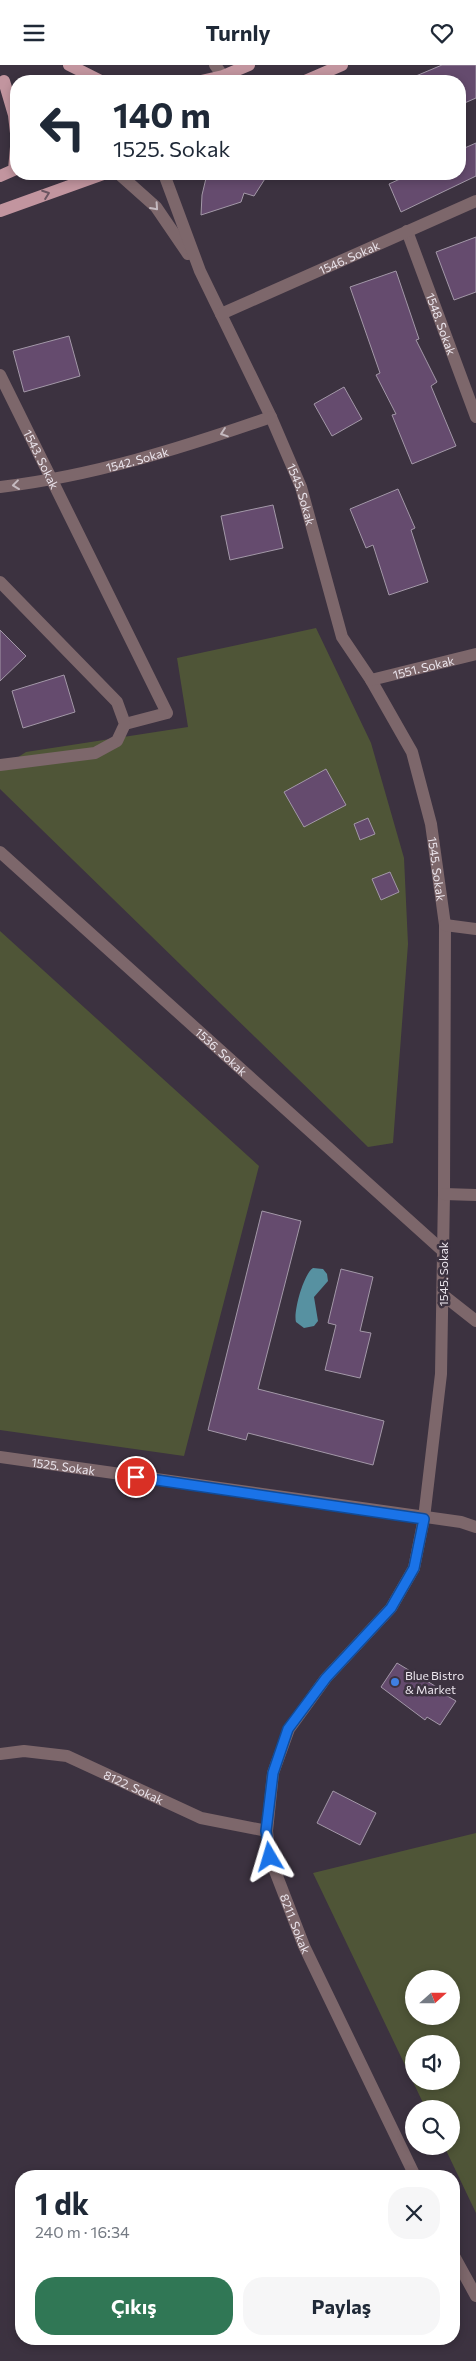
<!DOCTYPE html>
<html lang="tr">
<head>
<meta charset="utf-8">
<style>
	:root { --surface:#fff; --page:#f6f6f7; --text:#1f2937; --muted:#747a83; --accent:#307755 }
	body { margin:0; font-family:Commissioner,sans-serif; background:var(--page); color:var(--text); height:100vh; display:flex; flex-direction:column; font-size:19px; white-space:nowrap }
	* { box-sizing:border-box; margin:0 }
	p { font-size:16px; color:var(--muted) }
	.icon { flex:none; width:28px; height:28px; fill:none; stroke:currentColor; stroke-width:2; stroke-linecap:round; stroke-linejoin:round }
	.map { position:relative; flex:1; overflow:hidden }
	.details { position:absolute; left:15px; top:2105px; width:445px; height:175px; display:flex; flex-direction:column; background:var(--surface); border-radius:20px; box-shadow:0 2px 8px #0003 }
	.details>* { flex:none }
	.top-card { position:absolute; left:10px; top:10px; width:456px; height:105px; border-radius:20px; box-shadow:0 2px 8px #0003; background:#fff; color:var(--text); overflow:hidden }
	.needle { width:32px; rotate:69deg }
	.controls { position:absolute; left:405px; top:1905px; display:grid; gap:10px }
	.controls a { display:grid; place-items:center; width:55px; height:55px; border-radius:50%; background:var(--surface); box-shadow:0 2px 8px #0003; font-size:25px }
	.pin { position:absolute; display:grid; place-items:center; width:42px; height:42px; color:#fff; margin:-21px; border:2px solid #fff; border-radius:50%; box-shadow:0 1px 5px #0007 }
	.me { position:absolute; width:55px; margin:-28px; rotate:353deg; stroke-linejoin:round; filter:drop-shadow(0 0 4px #0008) }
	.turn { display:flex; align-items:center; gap:18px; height:105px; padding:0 20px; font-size:22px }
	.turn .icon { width:65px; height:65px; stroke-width:2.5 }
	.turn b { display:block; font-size:35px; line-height:42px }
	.round { display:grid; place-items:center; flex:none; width:52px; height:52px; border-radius:20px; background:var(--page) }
	.headline { display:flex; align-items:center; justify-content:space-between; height:85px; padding:0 20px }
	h1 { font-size:30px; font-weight:700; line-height:38px }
	.cta { display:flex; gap:10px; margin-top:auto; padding:10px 20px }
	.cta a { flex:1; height:58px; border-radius:20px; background:var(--accent); color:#fff; font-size:20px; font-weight:700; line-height:58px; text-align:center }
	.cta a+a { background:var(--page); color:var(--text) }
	header { display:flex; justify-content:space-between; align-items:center; height:65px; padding:0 20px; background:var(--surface); font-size:22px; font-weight:700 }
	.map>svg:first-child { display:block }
</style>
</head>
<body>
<header><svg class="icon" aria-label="menu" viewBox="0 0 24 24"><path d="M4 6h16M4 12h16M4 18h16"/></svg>Turnly<svg class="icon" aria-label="heart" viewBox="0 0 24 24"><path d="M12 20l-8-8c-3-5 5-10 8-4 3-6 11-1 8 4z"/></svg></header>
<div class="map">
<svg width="476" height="2296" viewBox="0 0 476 2296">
	<rect width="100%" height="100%" fill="#3c3240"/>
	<!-- green -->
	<path fill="#4f5537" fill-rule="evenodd" d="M316,563L371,678L404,793L408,879L393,1078L368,1082L0,724V704L26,687L188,662L177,593Z
		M0,866L259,1101L184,1391L0,1365Z
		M476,1768V2148L444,2081H451V2044H426L313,1808ZM414,1914H451V1951H414ZM414,1979H451V2016H414Z"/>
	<!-- water -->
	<path fill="#5791a1" d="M313,1203L323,1204L327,1209L328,1216L314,1232L318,1256L314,1261L304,1263L296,1257C293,1247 304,1208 313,1203Z"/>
	<!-- building -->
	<path fill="#654b6e" stroke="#a398a8" d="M442,0H476V33L460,40V16H404Z
		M476,78V111L401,147L389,119L411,109H460V85Z
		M207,109H268L254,131L244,128L241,137L201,150L202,130Z
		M476,172V227L454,235L436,187Z
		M396,206L419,274L416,275L437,317L431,321L456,381L412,399L392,350L396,349L376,310L380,308L350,222Z
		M69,271L80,311L24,327L13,286Z
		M344,322L362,354L332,371L314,339Z
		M398,424L415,463L411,465L428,517L389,530L373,480L366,483L350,444Z
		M273,440L283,483L230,495L221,451Z
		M0,565L26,591L0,616Z
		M64,610L75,647L23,663L12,626Z
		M326,704L346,740L304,762L284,727Z
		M368,753L375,769L360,775L354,759Z
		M390,807L399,827L381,835L372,814Z
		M262,1146L301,1156L258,1324L384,1356L373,1400L248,1368L246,1375L208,1365Z
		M341,1204L373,1212L360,1266L371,1268L360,1313L325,1305L336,1260L328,1258Z
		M397,1598L445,1627L444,1629L456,1636L440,1660L427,1652L425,1655L381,1622Z
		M333,1726L376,1748L360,1780L317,1758Z"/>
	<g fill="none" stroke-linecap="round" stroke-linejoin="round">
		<!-- minor -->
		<g stroke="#7d676b" stroke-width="12">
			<path d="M215,0L223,11"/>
			<path d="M119,109L156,142L188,189"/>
			<path id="s1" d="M164,109L200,206L271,352L301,422L342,572L371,615L412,687L431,759L445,860L444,1129L441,1309L424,1453L414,1503L391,1543L326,1613L289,1664L273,1708L267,1766L270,1793L304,1881L415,2111"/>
			<path id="s2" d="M407,166L476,352"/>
			<path id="s3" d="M221,249L476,136"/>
			<path id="s4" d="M0,310L167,648L125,659"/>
			<path id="s5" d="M0,422C93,411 182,383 271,352"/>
			<path d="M0,517L117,637L125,659L117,676L95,688L0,700"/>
			<path id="s6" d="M371,615L476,589"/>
			<path id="s7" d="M0,787L443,1186"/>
			<path d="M445,860L476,864"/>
			<path d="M444,1129L476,1130"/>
			<path d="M443,1230L476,1256"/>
			<path id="s8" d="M0,1392L461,1457L476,1462"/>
			<path id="s9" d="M0,1689L24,1686L67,1691L201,1753L267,1766"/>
			<path d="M454,2191L476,2231"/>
		</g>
		<!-- major -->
		<path stroke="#c2959f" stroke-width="12" d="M69,0L101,16
			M4,16L14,50L16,68
			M201,16L223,11L249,0
			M305,16L342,0
			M14,105L16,82
			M117,109H130
			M0,111L16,104
			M0,146L103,109"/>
	</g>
	<!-- one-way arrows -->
	<defs><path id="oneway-chevron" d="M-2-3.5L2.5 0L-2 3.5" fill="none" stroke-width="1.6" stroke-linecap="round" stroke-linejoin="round" transform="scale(1.25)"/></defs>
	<use stroke="#6b5561" href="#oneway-chevron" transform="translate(46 129) rotate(-20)"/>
	<g stroke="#c5bac0">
		<use href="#oneway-chevron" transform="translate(155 142) rotate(48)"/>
		<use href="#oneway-chevron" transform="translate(224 368) rotate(161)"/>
		<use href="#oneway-chevron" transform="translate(16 420) rotate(173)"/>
	</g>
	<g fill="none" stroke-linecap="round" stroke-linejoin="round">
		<defs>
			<path id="route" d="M136,1412L424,1454L414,1503L391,1543L326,1613L288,1664L273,1708L266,1766L270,1792"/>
		</defs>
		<!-- route casing -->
		<use href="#route" stroke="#114b97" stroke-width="12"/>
		<!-- route -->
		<use href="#route" stroke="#1a73e8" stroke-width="9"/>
	</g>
	<!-- markers -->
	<circle fill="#3f7fe0" stroke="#3c3240" stroke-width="2" cx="395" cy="1617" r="5"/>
	<g text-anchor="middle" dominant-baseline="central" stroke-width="5" stroke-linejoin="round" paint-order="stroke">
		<!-- street labels -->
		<g font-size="12" fill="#ece6ee" stroke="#3c3240">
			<text stroke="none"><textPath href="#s3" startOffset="140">1546. Sokak</textPath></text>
			<text stroke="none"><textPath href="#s2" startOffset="99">1548. Sokak</textPath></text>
			<text stroke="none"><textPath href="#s4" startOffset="94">1543. Sokak</textPath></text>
			<text stroke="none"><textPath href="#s5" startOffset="140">1542. Sokak</textPath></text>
			<text stroke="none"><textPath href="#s1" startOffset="349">1545. Sokak</textPath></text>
			<text stroke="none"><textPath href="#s6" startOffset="54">1551. Sokak</textPath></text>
			<text stroke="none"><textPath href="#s1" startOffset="752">1545. Sokak</textPath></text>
			<text stroke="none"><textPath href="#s7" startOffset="298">1536. Sokak</textPath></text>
			<text transform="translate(443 1209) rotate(-90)">1545. Sokak</text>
			<text stroke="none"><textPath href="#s8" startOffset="64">1525. Sokak</textPath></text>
			<text stroke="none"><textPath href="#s9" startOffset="141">8122. Sokak</textPath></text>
			<text stroke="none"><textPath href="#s1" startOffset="1861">8211. Sokak</textPath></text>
		</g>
		<!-- poi labels -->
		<g font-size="12" fill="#ece6ee" stroke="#3c3240" text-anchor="start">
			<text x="405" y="1610">Blue Bistro<tspan x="405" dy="14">&amp; Market</tspan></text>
		</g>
	</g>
</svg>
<div class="controls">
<a><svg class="needle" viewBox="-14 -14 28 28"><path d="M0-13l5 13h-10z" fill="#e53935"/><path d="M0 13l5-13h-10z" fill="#747a83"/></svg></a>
<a><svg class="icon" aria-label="sound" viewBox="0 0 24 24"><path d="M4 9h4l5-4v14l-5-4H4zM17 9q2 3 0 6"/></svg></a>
<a><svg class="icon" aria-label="search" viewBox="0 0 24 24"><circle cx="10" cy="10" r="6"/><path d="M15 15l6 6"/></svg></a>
</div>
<div class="pin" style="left:136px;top:1412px;background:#d93025"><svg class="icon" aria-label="arrive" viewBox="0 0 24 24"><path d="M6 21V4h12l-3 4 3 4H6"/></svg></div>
<svg class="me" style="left:270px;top:1792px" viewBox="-20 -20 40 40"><path d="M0-17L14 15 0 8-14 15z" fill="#1a73e8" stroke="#fff" stroke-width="4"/></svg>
<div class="top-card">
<div class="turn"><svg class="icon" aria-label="left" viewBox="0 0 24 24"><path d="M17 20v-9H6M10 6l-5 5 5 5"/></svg><div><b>140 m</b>1525. Sokak</div></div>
</div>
<section class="details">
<div class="headline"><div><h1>1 dk</h1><p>240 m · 16:34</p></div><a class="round"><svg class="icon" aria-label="close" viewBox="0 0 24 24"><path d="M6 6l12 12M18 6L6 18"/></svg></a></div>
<div class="cta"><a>Çıkış</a><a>Paylaş</a></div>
</section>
</div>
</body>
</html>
